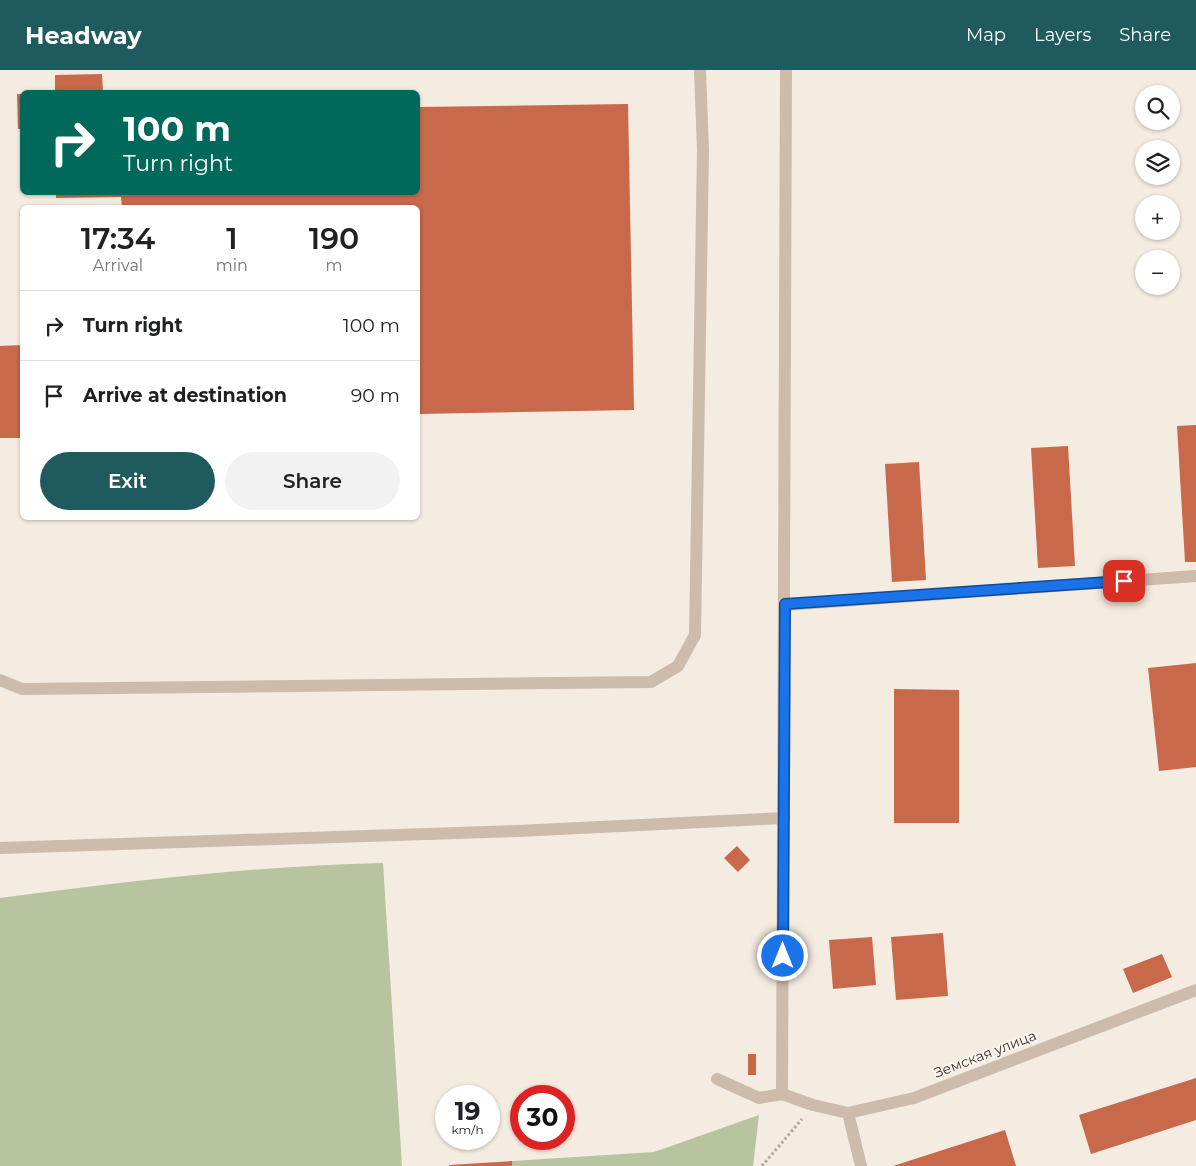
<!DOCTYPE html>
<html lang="en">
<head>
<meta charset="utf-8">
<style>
	:root { --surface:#fff; --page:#f2f2f2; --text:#202124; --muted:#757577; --line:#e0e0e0; --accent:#1f5a5e }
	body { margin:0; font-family:Montserrat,sans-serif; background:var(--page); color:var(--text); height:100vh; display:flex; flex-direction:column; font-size:19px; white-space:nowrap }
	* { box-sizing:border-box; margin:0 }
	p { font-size:16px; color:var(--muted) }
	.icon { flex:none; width:28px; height:28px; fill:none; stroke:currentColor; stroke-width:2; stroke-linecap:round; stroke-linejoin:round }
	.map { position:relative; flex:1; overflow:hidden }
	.side { position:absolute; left:20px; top:135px; width:400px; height:315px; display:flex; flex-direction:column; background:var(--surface); border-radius:8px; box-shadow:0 1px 4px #0004 }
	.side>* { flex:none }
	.guide { position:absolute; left:20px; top:20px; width:400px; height:105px; border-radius:8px; box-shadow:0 1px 4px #0004; background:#00695c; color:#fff; overflow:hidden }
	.buttons { position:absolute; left:1135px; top:15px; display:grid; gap:10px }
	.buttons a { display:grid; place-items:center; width:45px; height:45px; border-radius:50%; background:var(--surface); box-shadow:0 1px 4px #0004; font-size:25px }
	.speed { position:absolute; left:435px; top:1015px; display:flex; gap:10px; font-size:25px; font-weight:700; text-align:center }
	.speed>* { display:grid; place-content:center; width:65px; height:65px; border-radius:50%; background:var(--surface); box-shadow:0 1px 4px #0004; line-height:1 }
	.speed small { font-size:12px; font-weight:400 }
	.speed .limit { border:8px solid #d22; background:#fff; color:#111 }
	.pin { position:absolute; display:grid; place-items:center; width:42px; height:42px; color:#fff; margin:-21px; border-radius:10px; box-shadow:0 2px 8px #0006 }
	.me { position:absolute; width:55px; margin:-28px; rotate:0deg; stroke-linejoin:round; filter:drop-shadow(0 0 4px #0008) }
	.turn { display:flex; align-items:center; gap:18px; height:105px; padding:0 20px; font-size:22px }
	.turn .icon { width:65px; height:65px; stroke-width:2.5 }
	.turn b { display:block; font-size:35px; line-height:42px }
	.eta { display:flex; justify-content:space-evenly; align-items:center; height:85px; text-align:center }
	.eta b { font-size:30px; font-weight:600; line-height:35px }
	.cta { display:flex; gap:10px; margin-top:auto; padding:10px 20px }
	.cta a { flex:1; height:58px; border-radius:30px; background:var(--accent); color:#fff; font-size:20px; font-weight:600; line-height:58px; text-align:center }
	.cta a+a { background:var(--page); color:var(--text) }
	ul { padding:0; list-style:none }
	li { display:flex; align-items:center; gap:15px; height:70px; padding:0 20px; border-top:1px solid var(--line) }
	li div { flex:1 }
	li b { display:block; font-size:19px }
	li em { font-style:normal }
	header { display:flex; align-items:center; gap:30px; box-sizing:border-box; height:70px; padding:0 25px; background:var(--accent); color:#fff }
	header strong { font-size:24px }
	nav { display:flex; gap:28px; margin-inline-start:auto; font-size:18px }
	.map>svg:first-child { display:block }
</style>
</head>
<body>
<header>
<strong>Headway</strong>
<nav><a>Map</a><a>Layers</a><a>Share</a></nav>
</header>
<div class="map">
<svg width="1196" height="1096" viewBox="0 0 1196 1096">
	<rect width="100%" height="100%" fill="#f4ebe1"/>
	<!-- green -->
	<path fill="#b8c4a0" d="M383,793L402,1096H0V828C128,811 254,796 383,793Z
		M759,1045L753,1096H512V1091L654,1082Z"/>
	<!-- building -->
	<path fill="#c8694b" d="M102,4L103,22H55V5Z
		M17,24H22V59H18Z
		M628,34L634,340L418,344V138H122L121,127L56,128V122H418V37Z
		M22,275V368H0V276Z
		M1196,355V492H1185L1177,356Z
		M1068,376L1075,496L1038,498L1031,378Z
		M919,392L926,510L892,512L885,394Z
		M1196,593V697L1159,701L1148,598Z
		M894,619L959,620V753H894Z
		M737,776L750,790L738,802L724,788Z
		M943,863L948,926L896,930L891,867Z
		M872,867L876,915L833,919L829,870Z
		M1162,884L1172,907L1133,923L1123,899Z
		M748,984H756V1005H748Z
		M1196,1008V1050L1091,1084L1079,1045Z
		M1005,1060L1016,1096H893Z
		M512,1091V1096H449V1095Z"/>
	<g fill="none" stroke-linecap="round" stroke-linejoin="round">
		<!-- path -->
		<path stroke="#b9a596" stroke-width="3" stroke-dasharray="2.5 2.5" stroke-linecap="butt" d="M762,1096L802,1049"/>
		<!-- service -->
		<path stroke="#cdbbac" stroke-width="12" d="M785,535L1196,506
			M0,610L22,619L651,612L678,596L695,565L703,80L700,0
			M717,1009L759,1028L782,1024
			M848,1043L861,1096"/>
		<!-- minor -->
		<path stroke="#cdbbac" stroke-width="12" d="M786,0L782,1024L813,1035L848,1043L914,1028L1196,920
			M0,778L518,761L784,748"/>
	</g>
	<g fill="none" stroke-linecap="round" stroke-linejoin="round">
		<defs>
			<path id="route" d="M783,886L785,534L1124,511"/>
		</defs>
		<!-- route casing -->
		<use href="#route" stroke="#114b97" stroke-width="12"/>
		<!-- route -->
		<use href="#route" stroke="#1a73e8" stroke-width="9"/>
	</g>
	<g text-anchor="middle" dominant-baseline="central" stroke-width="4" stroke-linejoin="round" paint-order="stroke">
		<!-- street labels -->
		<g font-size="14" fill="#3b302b" stroke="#fbf5ee">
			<text transform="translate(985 984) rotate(-21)">Земская улица</text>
		</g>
	</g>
</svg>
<div class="buttons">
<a><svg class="icon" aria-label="search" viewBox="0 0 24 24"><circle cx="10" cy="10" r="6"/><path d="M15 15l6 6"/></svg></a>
<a><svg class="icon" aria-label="layers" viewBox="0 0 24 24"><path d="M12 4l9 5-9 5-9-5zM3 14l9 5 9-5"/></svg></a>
<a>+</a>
<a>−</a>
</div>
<div class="speed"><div>19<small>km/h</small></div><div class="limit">30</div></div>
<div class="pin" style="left:1124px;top:511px;background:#d93025"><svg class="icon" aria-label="arrive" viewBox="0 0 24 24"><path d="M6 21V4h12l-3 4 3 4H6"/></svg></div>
<svg class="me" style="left:783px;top:886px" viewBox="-20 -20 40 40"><circle r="17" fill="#1a73e8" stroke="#fff" stroke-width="3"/><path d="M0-11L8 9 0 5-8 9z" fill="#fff"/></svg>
<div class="guide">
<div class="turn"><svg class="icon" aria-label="right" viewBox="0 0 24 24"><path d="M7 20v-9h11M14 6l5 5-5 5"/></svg><div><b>100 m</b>Turn right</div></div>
</div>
<section class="side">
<div class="eta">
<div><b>17:34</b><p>Arrival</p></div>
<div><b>1</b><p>min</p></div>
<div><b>190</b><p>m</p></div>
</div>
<ul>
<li><svg class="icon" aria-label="right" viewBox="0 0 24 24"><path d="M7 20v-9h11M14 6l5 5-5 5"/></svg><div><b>Turn right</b></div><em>100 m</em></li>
<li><svg class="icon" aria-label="arrive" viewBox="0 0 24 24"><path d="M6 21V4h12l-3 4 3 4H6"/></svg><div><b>Arrive at destination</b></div><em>90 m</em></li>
</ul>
<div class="cta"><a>Exit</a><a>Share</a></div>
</section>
</div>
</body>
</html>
